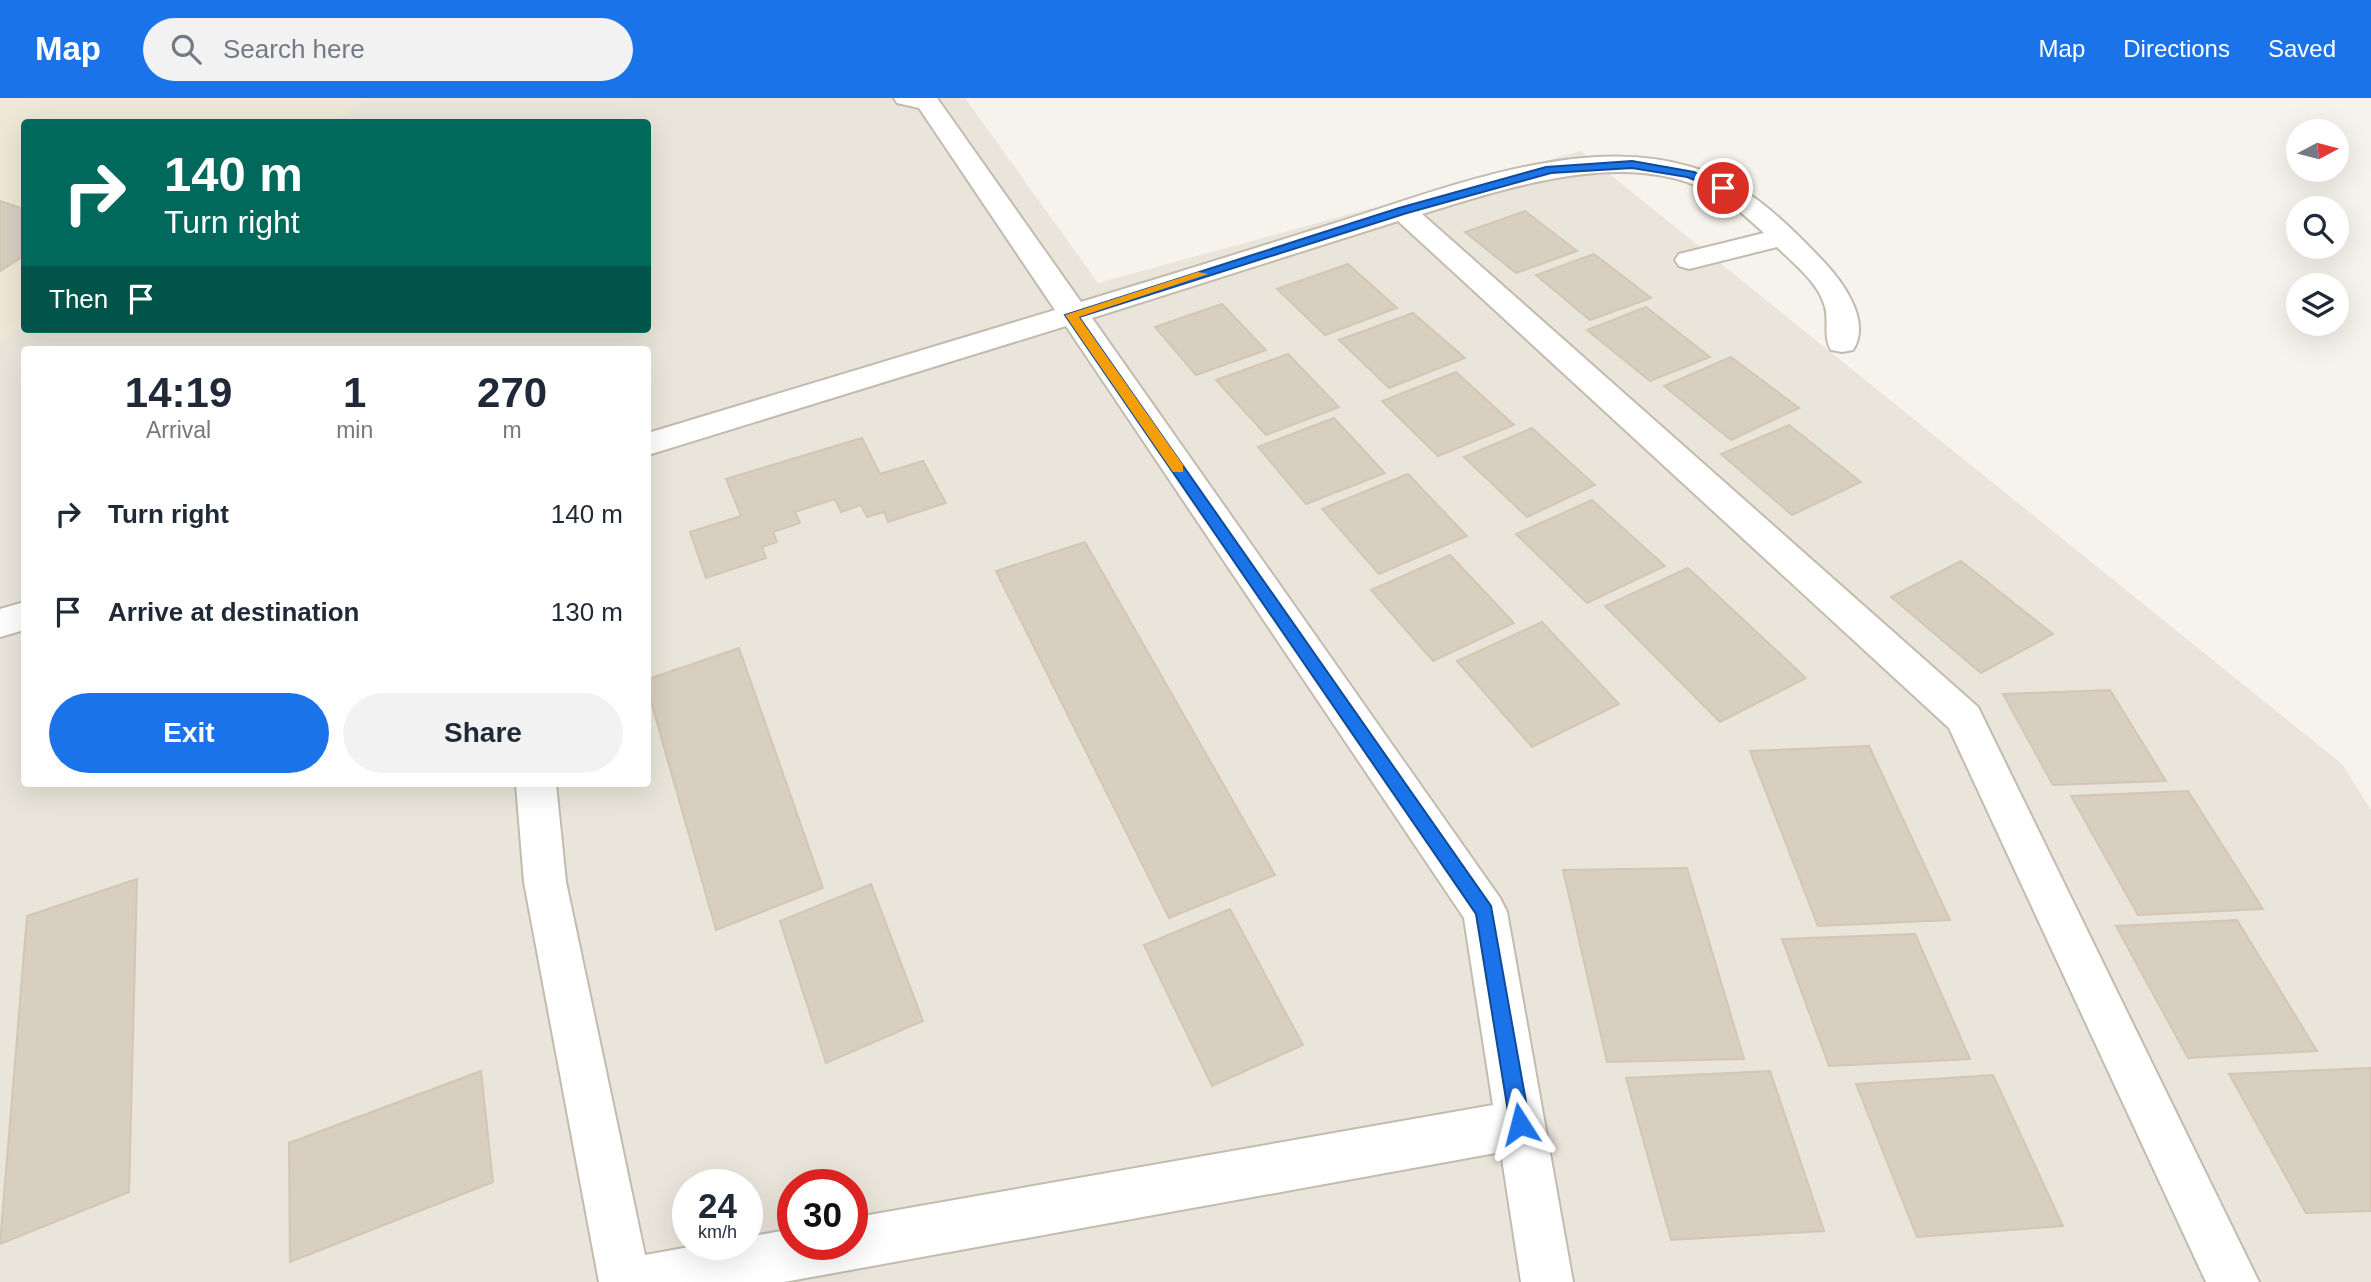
<!DOCTYPE html>
<html lang="en">
<head>
<meta charset="utf-8">
<style>
	:root { --surface:#fff; --page:#f2f2f3; --text:#1f2937; --muted:#747a83; --accent:#1a73e8 }
	body { margin:0; font-family:Arial,sans-serif; background:var(--page); color:var(--text); height:100vh; display:flex; flex-direction:column; font-size:26px; white-space:nowrap }
	* { box-sizing:border-box; margin:0 }
	p { font-size:23px; color:var(--muted) }
	.icon { flex:none; width:38px; height:38px; fill:none; stroke:currentColor; stroke-width:2; stroke-linecap:round; stroke-linejoin:round }
	.map { position:relative; flex:1; overflow:hidden }
	.details { position:absolute; left:21px; top:248px; width:630px; height:441px; display:flex; flex-direction:column; background:var(--surface); border-radius:7px; box-shadow:0 7px 28px #0002 }
	.details>* { flex:none }
	.hud { position:absolute; left:21px; top:21px; width:630px; height:214px; border-radius:7px; box-shadow:0 7px 28px #0002; background:#00695c; color:#fff; overflow:hidden }
	.needle { width:46px; rotate:83deg }
	.tools { position:absolute; left:2286px; top:21px; display:grid; gap:14px }
	.tools a { display:grid; place-items:center; width:63px; height:63px; border-radius:50%; background:var(--surface); box-shadow:0 7px 28px #0002; font-size:35px }
	.speed { position:absolute; left:672px; top:1071px; display:flex; gap:14px; font-size:35px; font-weight:700; text-align:center }
	.speed>* { display:grid; place-content:center; width:91px; height:91px; border-radius:50%; background:var(--surface); box-shadow:0 7px 28px #0002; line-height:1 }
	.speed small { font-size:18px; font-weight:400 }
	.speed .limit { border:10px solid #d22; background:#fff; color:#111 }
	.pin { position:absolute; display:grid; place-items:center; width:60px; height:60px; color:#fff; margin:-30px; border:4px solid #fff; border-radius:50%; box-shadow:0 2px 7px #0007 }
	.me { position:absolute; width:77px; margin:-38px; rotate:351deg; stroke-linejoin:round; filter:drop-shadow(0 0 5px #0008) }
	.turn { display:flex; align-items:center; gap:24px; height:147px; padding:0 28px; font-size:32px }
	.turn .icon { width:91px; height:91px; stroke-width:2.5 }
	.turn b { display:block; font-size:49px; line-height:60px }
	.then { display:flex; align-items:center; height:66px; padding:0 28px; background:#0003; gap:14px; font-size:26px }
	.eta { display:flex; justify-content:space-evenly; align-items:center; height:119px; text-align:center }
	.eta b { font-size:42px; font-weight:800; line-height:49px }
	.action { display:flex; gap:14px; margin-top:auto; padding:14px 28px }
	.action a { flex:1; height:80px; border-radius:42px; background:var(--accent); color:#fff; font-size:28px; font-weight:800; line-height:80px; text-align:center }
	.action a+a { background:var(--page); color:var(--text) }
	ul { padding:0; list-style:none }
	li { display:flex; align-items:center; gap:21px; height:98px; padding:0 28px }
	li div { flex:1 }
	li b { display:block; font-size:26px }
	li em { font-style:normal }
	header { display:flex; align-items:center; gap:42px; box-sizing:border-box; height:98px; padding:0 35px; background:var(--accent); color:#fff }
	header strong { font-size:33px }
	nav { display:flex; gap:38px; margin-inline-start:auto; font-size:24px }
	.search { width:490px; height:63px; background:var(--page); display:flex; align-items:center; gap:18px; box-sizing:border-box; padding:0 24px; border-radius:38px; color:var(--muted); font-size:26px }
	.map>svg:first-child { display:block }
</style>
</head>
<body>
<header>
<strong>Map</strong>
<div class="search"><svg class="icon" aria-label="search" viewBox="0 0 24 24"><circle cx="10" cy="10" r="6"/><path d="M15 15l6 6"/></svg>Search here</div>
<nav><a>Map</a><a>Directions</a><a>Saved</a></nav>
</header>
<div class="map">
<svg width="2371" height="1184" viewBox="0 0 2371 1184">
	<rect width="100%" height="100%" fill="#f6f3ec"/>
	<!-- residential -->
	<path fill="#eae5da" fill-rule="evenodd" d="M0,0H965L1098,185L1581,53L2342,666L2371,712V1184H0ZM24,24H648V231H24ZM24,252H648V686H24ZM688,1087H747V1146H688ZM793,1087H852V1146H793Z"/>
	<!-- education -->
	<path fill="#efe8d6" d="M0,0H370L333,24H24V228L0,245Z"/>
	<!-- building -->
	<path fill="#d8cfc1" stroke="#d3c7b4" stroke-width="2" d="M0,103L24,111V158L0,173Z
		M1525,113L1577,153L1516,175L1465,134Z
		M1594,156L1651,200L1590,222L1536,177Z
		M1348,166L1397,210L1325,237L1277,191Z
		M1222,206L1266,252L1196,277L1155,229Z
		M1646,209L1710,259L1650,283L1587,232Z
		M1413,215L1465,260L1389,290L1339,242Z
		M1288,256L1339,309L1266,337L1216,282Z
		M1731,259L1799,310L1731,342L1664,288Z
		M1456,274L1514,327L1438,358L1382,303Z
		M1334,320L1385,375L1306,406L1258,349Z
		M1789,327L1861,384L1792,417L1721,356Z
		M1532,330L1595,387L1527,419L1464,359Z
		M862,340L880,376L923,363L946,405L888,424L884,414L867,419L861,407L841,414L835,401L795,414L800,425L773,434L777,444L762,449L766,460L706,480L690,434L741,418L726,381Z
		M1408,376L1467,438L1379,476L1322,411Z
		M1592,402L1665,468L1587,505L1516,436Z
		M1085,444L1275,777L1169,820L996,473Z
		M1450,457L1514,525L1433,563L1371,492Z
		M1961,463L2053,536L1981,575L1891,499Z
		M1688,470L1806,580L1720,624L1605,508Z
		M1542,524L1619,606L1532,649L1457,563Z
		M739,550L823,790L716,832L648,593V581Z
		M2110,592L2166,683L2053,687L2003,596Z
		M1869,648L1950,822L1818,828L1750,653Z
		M2188,693L2263,811L2138,817L2071,698Z
		M1687,770L1744,961L1607,964L1563,772Z
		M137,781L129,1094L0,1146L27,818Z
		M871,786L923,923L826,965L780,823Z
		M1230,811L1303,947L1212,988L1144,847Z
		M2237,822L2317,953L2188,960L2116,828Z
		M1915,836L1970,961L1829,968L1782,841Z
		M2371,970V1113L2306,1115L2229,976Z
		M481,973L493,1084L290,1164L289,1045Z
		M1770,973L1824,1133L1671,1142L1626,980Z
		M1993,977L2063,1128L1917,1139L1856,986Z"/>
	<g fill="none" stroke-linecap="round" stroke-linejoin="round">
		<defs>
			<path id="minor" d="M894,0H937L1081,204C1164,179 1246,153 1329,127C1436,94 1579,34 1691,69C1748,86 1782,120 1823,163C1842,183 1872,223 1853,252L1842,254L1831,252C1823,239 1829,223 1825,209C1819,185 1794,166 1777,149L1689,171L1679,168L1675,162L1679,156L1764,135C1750,122 1735,108 1718,98C1631,47 1511,89 1422,116L1978,609L2259,1184H2206L1949,630L1398,123L1092,220L1500,800L1507,814L1573,1184H1521L1501,1054L784,1184H599L524,784L516,686H556L566,784L645,1157L706,1146H747V1139L793,1131V1146H852V1120L1493,1007L1464,820L1066,228L648,357V335L1055,212L919,10L897,5Z
				M24,504V532L0,539V511Z"/>
		</defs>
		<!-- minor casing -->
		<use href="#minor" stroke="#c2bbae" stroke-width="4"/>
		<!-- minor -->
		<use href="#minor" fill="#fff" fill-rule="evenodd"/>
	</g>
	<!-- route -->
	<path fill="#1a73e8" stroke="#114b97" stroke-width="2" d="M1632,63L1694,74L1728,90L1723,93L1687,79L1632,70L1551,75L1407,115L1079,219L1491,808L1530,1026L1527,1033L1520,1036L1513,1033L1510,1026L1476,816L1065,217L1399,110L1546,69Z"/>
	<!-- slow -->
	<path fill="#f59e0b" d="M1198,174L1208,176L1079,219L1183,367V374H1173L1065,217Z"/>
</svg>
<div class="tools">
<a><svg class="needle" viewBox="-14 -14 28 28"><path d="M0-13l5 13h-10z" fill="#e53935"/><path d="M0 13l5-13h-10z" fill="#747a83"/></svg></a>
<a><svg class="icon" aria-label="search" viewBox="0 0 24 24"><circle cx="10" cy="10" r="6"/><path d="M15 15l6 6"/></svg></a>
<a><svg class="icon" aria-label="layers" viewBox="0 0 24 24"><path d="M12 4l9 5-9 5-9-5zM3 14l9 5 9-5"/></svg></a>
</div>
<div class="speed"><div>24<small>km/h</small></div><div class="limit">30</div></div>
<div class="pin" style="left:1723px;top:90px;background:#d93025"><svg class="icon" aria-label="arrive" viewBox="0 0 24 24"><path d="M6 21V4h12l-3 4 3 4H6"/></svg></div>
<svg class="me" style="left:1520px;top:1026px" viewBox="-20 -20 40 40"><path d="M0-17L14 15 0 8-14 15z" fill="#1a73e8" stroke="#fff" stroke-width="4"/></svg>
<div class="hud">
<div class="turn"><svg class="icon" aria-label="right" viewBox="0 0 24 24"><path d="M7 20v-9h11M14 6l5 5-5 5"/></svg><div><b>140 m</b>Turn right</div></div>
<div class="then">Then<svg class="icon" aria-label="arrive" viewBox="0 0 24 24"><path d="M6 21V4h12l-3 4 3 4H6"/></svg></div>
</div>
<section class="details">
<div class="eta">
<div><b>14:19</b><p>Arrival</p></div>
<div><b>1</b><p>min</p></div>
<div><b>270</b><p>m</p></div>
</div>
<ul>
<li><svg class="icon" aria-label="right" viewBox="0 0 24 24"><path d="M7 20v-9h11M14 6l5 5-5 5"/></svg><div><b>Turn right</b></div><em>140 m</em></li>
<li><svg class="icon" aria-label="arrive" viewBox="0 0 24 24"><path d="M6 21V4h12l-3 4 3 4H6"/></svg><div><b>Arrive at destination</b></div><em>130 m</em></li>
</ul>
<div class="action"><a>Exit</a><a>Share</a></div>
</section>
</div>
</body>
</html>
